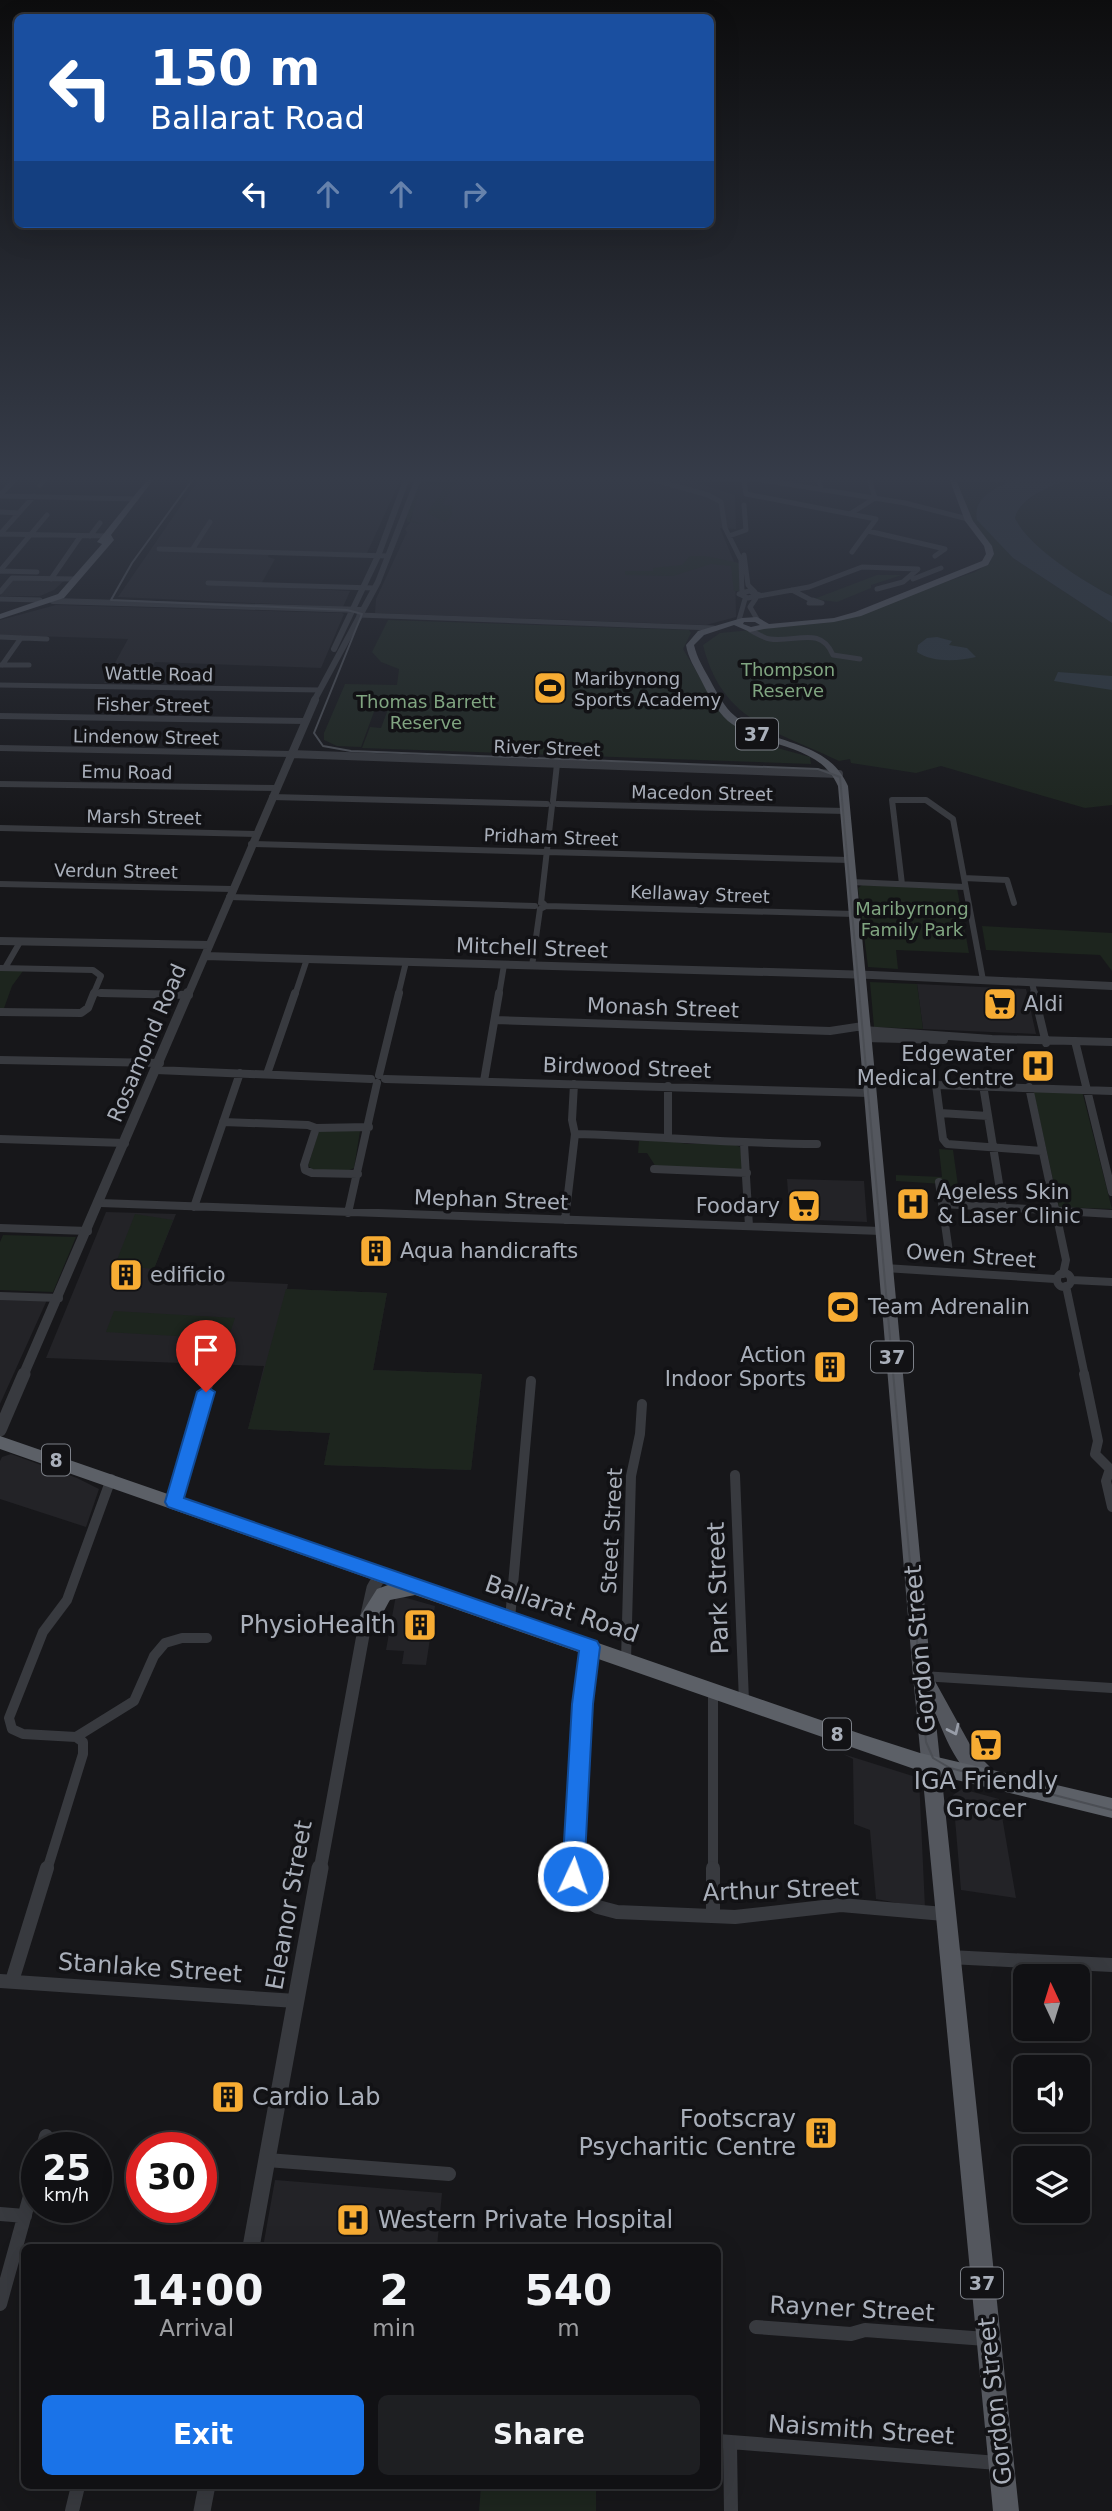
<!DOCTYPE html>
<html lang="en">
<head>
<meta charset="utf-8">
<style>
	:root { --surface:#111114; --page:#1e1f22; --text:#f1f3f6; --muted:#9c9da0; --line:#303134; --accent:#1a73e8 }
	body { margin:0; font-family:"DejaVu Sans",sans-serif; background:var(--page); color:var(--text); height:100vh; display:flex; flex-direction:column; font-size:26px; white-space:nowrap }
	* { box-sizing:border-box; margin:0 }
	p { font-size:23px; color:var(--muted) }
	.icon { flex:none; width:38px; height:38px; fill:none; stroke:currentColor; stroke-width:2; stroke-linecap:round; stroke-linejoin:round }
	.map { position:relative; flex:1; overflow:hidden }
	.panel { position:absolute; left:21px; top:2244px; width:700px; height:245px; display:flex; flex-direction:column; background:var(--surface); border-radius:10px; box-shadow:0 7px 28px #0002,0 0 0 2px var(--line) }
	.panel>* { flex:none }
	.banner { position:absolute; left:14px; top:14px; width:700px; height:214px; border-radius:10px; box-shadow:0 7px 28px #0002,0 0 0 2px var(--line); background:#1a4fa0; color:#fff; overflow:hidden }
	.needle { width:46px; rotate:356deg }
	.buttons { position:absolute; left:1013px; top:1964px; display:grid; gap:14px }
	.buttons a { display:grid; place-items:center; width:77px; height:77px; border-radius:10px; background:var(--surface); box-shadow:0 7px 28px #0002,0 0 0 2px var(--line); font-size:35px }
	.speed { position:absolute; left:21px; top:2132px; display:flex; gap:14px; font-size:35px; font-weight:700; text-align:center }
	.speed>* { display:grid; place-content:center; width:91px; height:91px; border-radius:50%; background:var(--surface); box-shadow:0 7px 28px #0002,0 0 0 2px var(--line); line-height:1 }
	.speed small { font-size:18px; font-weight:400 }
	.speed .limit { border:10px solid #d22; background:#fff; color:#111 }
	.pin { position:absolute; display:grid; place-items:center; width:60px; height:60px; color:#fff; margin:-72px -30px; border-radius:50% 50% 50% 0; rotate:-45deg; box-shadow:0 0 7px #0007 }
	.pin .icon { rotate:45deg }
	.me { position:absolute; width:77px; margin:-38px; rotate:3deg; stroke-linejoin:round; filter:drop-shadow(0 0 5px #0008) }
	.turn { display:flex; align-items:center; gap:24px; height:147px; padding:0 21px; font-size:32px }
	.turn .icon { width:91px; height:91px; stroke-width:2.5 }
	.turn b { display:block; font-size:49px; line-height:60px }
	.lanes { display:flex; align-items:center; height:66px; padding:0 21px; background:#0003; justify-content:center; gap:35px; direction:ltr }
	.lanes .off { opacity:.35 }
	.eta { display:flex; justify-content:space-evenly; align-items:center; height:119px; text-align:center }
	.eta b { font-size:42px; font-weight:700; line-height:49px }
	.action { display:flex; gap:14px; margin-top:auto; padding:14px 21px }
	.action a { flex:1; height:80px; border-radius:10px; background:var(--accent); color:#fff; font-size:28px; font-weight:700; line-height:80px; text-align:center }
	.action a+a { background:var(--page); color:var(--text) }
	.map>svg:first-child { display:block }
</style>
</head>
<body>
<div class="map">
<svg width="1112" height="2511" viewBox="0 0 1112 2511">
	<rect width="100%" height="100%" fill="#17171a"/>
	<!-- built -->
	<path fill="#232327" d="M202,475L400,481L367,553L269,554L268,557L275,559L260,586L350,591L343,607L118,597Z
		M430,475H670L735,495L736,529L720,528L735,564L736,617L706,625L375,613L376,599L407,532L405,529L410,523L420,483L432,478Z
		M13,578L65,580L54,590L40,596H0Z
		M56,605L342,613L344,614L321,668L155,662L144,683H104L128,639L0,635V620Z
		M917,984L1026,989L1036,1034L923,1029Z
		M787,1179L864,1181L867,1222L790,1219Z
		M106,1212L176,1214L150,1278L288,1284L287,1289L387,1293L373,1370L482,1374L471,1470L324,1465L330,1433L248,1429L264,1366L46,1358Z
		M0,1299L47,1300L0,1404Z
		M11,1454L77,1478L99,1489L86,1527L0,1499V1461L2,1457Z
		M396,1595L435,1606L426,1665L402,1664L404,1651L386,1650Z
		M843,1754L919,1778L925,1908L876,1899L870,1830L854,1824L853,1759Z
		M962,1789L999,1799L1016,1898L961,1890L953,1795Z
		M275,2180L442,2193L437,2247H263Z"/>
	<!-- green -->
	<path fill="#1d251e" d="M442,475H466L457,481L442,505L452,506V515L445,522L427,513L444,489L425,482L422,484L410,520L424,524L408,522L405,514L415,484Z
		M954,475L1003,477L1030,475C1010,482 971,492 978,520L1013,558L1112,623V805L1085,808L941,766L916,773L851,763L850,759L839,761C778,731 722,723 703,645L720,633L825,623L975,572L990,563L992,547L971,521Z
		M1084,475H1112V596C1083,581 1029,549 1015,518C1021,493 1063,483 1084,475Z
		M690,556H705L739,563L740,591H734L731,566L711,564L673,576L625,575V571H653V568L682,565Z
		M877,575H902L871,585V588L837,602L814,599Z
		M388,620L689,630L691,633L683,649L723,716L744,731L748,740L810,757L811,764L362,748L370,727L381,728L391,701H378L361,747L337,746L324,740V733L345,684L397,685L399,669L381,662L372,652Z
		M862,885L957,888L969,953L896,950L898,969L868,967L858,888Z
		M982,926L1112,933V971L1100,955L986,950Z
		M0,971H23L12,986L3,1011L0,1010Z
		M870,982L917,984L923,1029L874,1027Z
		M1033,1089L1082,1091L1112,1209L1059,1207Z
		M319,1130L360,1131L354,1168C343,1174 318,1175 308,1166Z
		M662,1140L688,1144H733L740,1147L743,1167L739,1170L656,1167L647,1153H638L639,1141Z
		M939,1149L953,1150L960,1200L946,1199L943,1184L896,1181V1175L942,1177Z
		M135,1214L173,1220L154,1269L115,1265Z
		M3,1235L76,1237L53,1292L0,1290V1242Z
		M286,1289L387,1293L373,1370L482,1374L471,1470L324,1465L330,1433L248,1429Z
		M114,1311L235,1318L228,1339L106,1332Z
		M481,2485H596V2511H479Z"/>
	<!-- water -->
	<path fill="#2d373e" d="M1030,475H1084C1063,482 1021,493 1015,518C1028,547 1084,582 1112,596V623L1013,558L977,520C971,492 1010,482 1030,475Z
		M937,637L952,641L949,645L967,648L976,657C959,661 932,663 917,652L918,645L927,638Z
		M1058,672L1112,676V690L1054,681Z"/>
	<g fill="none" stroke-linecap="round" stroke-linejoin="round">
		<!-- minor-far4 -->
		<path stroke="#383a3f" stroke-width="5" d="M0,475H18
			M61,475L152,477
			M637,475L708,495L721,502L725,528L741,560L742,592
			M743,475L746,494L876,519L852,552
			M818,475L821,489
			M839,475L952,477
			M684,477L743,479
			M743,477L905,503L968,519
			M997,480L1003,475
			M40,485L50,475
			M0,495L19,475
			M0,496L136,499
			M0,512L19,513
			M850,514L875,498L868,475
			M868,531L945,549L935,556
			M0,534L108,536
			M0,534L34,496
			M90,536L100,523
			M729,536L746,530L744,505
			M159,549L388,556
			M192,550L210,522
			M744,555L748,585L755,592
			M0,571L47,515
			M0,571L37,572
			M51,579L80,537
			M913,579L941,568
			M208,583L374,588
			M792,590L811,600
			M749,591L760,595L748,598L739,594Z
			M0,592L12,578L74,579
			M759,596L809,587L862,567L918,569L903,582L877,589
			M756,598L750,607L757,619
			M0,599L40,600
			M813,600L822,603H809Z
			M359,615L714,628
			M739,620L745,599
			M750,630C756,633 764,638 770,639C795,643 821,625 833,655L860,659
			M0,637L47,639
			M0,665H29
			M2,665L21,638
			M0,685L319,690"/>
		<!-- minor-far3 -->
		<path stroke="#383a3f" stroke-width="6" d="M0,716L305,721
			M0,748L291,754
			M0,784L276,788
			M272,797L547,804
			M553,801L557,764
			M557,804L845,811
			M0,828L256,834
			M251,844L849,860
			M964,878L1007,880L1014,903
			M851,882L965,887
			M0,884L232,889
			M902,884L892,800H926L953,819L983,980
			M229,897L535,906
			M541,903L552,806
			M546,906L854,914
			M532,966L540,909L546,906L543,903
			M0,968L93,970L101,976L93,995
			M5,968L20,942
			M1032,983L1035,995
			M94,993L184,995
			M295,995L307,959
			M398,995L406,962
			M499,995L504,965"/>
		<!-- minor-far2 -->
		<path stroke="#383a3f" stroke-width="8" d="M101,993L189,995
			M1034,993L1046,1043
			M0,1012L81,1013L88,1008L94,993
			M495,1020L830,1031L863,1026
			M863,1030L992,1039L1112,1042
			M864,1038L944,1040
			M1075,1041L1112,1192
			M0,1060L160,1063
			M156,1070L371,1079
			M267,1074L295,993
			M379,1075L399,993
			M385,1079L869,1093
			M484,1081L499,993
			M574,1084L572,1120L575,1134C656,1136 736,1144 817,1144
			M983,1085L1003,1208
			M668,1086V1136
			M1029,1087L1066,1260L1063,1274
			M940,1113L988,1116
			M223,1122L308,1125L316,1128
			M0,1139L125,1143
			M744,1144L749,1226
			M1042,1151L947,1144L943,1139L936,1085L1112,1091
			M654,1169L747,1173
			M358,1174L312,1173L305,1170L304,1165L316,1128L369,1127
			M939,1182L949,1252
			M100,1203L881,1231
			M943,1204L1112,1214
			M194,1207L240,1073
			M348,1213L377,1083
			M565,1220L575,1134
			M0,1228L88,1231
			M885,1268L1055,1279
			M1057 1280a7 7 0 1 1 14 0a7 7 0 1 1-14 0Z
			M1072,1280L1112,1282
			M1066,1286L1085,1376
			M0,1296L59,1298
			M210,1376L213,1367"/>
		<!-- minor-far1 -->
		<path stroke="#383a3f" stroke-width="10" d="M1084,1374L1098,1441L1095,1454L1110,1469L1106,1481L1112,1507
			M735,1475L744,1701
			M174,1502L211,1374
			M510,1619L531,1381
			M626,1660L631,1476L640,1434L642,1404
			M922,1676L1112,1688
			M713,1690V1870
			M76,1737L23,1734L12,1729L9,1718L43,1632L67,1600L111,1479
			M76,1737L134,1701L154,1656L165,1643L182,1638H207
			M47,1870L83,1754V1742L76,1737
			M573,1870L583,1704L590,1647"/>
		<!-- minor -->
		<path stroke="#383a3f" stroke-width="14" d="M573,1868L581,1896L598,1907L617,1912L735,1917L841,1905L944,1914
			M713,1868V1916
			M949,1957L1112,1965
			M0,1981L296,2001
			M12,1981L47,1868
			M43,2147L46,2136
			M267,2160L449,2174
			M0,2214L25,2216
			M0,2304L37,2171
			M756,2327L851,2334L865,2330L986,2339
			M718,2441L998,2463
			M730,2443L731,2511
			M72,2511L78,2486"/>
		<!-- tertiary-far4 -->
		<path stroke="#383a3f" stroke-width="6" d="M416,481L442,475
			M53,601L363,610
			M334,649L378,556L408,475
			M314,701L378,582L416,484L415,475"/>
		<!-- tertiary-far3 -->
		<path stroke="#383a3f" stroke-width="8" d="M291,754L839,774
			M0,941L209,945
			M205,956L872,975L1112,986
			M188,995L315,700"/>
		<!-- tertiary-far2 -->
		<path stroke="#383a3f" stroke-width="10" d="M23,1376L188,993"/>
		<!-- tertiary-far1 -->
		<path stroke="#383a3f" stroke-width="13" d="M0,1430L24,1374
			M320,1870L365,1624L373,1588L381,1574"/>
		<!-- tertiary -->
		<path stroke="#383a3f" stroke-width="17" d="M251,2247L320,1868
			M202,2511L207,2485"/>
		<!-- primary -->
		<path fill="#54575e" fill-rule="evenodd" d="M151,475H157L111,535L114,540L64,598L0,619V614L58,594L102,544L97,542Z
			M948,475H954L973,521L992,546L994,554L988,565L861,616L834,622L764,629L750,632L734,625L704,635L694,645C697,658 704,669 710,680C717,693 724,707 735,716C771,747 826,737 848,786L931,1674L973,1750L993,1770L995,1776L993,1782L986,1784C958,1774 946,1738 935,1713L1019,2511H993L913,1676L838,786C819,742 762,749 728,721C716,710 708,694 701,680C695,668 688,658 686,645L698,631L742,618L757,617L769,624L834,618L855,612L982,561L986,554L984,546L965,521ZM744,622H755L760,625L751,627L743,624Z"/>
		<!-- trunk -->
		<path fill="#5c6067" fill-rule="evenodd" d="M0,1436L864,1735L920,1753L1112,1798V1818L920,1771L415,1595L390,1600C382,1613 375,1635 358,1630L355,1624L377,1589L388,1585L0,1449Z"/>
		<!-- tram -->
		<path stroke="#4b4e54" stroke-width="2" d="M196,475L132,563L111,600L347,610L362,614L314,733L323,746L351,751L818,769L840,777L926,1742L933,1758L950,1768L1112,1810"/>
	</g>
	<!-- one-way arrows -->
	<defs><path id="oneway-chevron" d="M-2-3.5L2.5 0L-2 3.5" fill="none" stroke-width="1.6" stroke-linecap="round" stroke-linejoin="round" transform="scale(1.75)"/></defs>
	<use stroke="#989da8" href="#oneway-chevron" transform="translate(954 1730) rotate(65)"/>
	<!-- sky -->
	<linearGradient id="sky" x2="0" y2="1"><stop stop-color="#0d0d0e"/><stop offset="0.58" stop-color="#363c49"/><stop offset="1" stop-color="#363c49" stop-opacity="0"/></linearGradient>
	<rect width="1112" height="826" fill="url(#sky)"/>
	<!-- route -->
	<path fill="#1a73e8" stroke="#114b97" stroke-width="2" d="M206,1386L215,1392L184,1498L597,1641L600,1647L593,1704L584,1876L581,1883L573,1886L565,1883L562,1876L572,1704L579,1651L168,1507L165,1502L197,1392Z"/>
	<!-- icons -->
	<defs>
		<symbol id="stadium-square" viewBox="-11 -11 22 22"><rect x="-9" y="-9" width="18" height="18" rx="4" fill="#f7ac33" stroke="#121215"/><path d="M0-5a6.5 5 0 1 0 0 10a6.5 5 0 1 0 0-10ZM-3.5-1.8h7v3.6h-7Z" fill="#111"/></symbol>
		<symbol id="supermarket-square" viewBox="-11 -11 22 22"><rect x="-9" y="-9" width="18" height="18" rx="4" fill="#f7ac33" stroke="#121215"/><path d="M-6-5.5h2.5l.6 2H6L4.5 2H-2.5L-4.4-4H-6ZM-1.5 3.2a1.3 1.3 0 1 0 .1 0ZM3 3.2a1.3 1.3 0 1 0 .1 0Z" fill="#111"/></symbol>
		<symbol id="hospital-square" viewBox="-11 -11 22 22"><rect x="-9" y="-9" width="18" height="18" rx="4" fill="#f7ac33" stroke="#121215"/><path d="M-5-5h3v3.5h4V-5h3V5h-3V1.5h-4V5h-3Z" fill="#111"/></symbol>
		<symbol id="building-square" viewBox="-11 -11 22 22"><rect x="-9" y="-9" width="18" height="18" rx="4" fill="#f7ac33" stroke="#121215"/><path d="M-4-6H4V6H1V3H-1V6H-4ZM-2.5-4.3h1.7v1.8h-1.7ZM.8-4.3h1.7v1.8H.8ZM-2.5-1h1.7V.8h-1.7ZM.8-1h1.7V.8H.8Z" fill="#111"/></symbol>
	</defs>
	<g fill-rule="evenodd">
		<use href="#stadium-square" x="531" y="669" width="38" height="38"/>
		<use href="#supermarket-square" x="981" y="985" width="38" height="38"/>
		<use href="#hospital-square" x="1019" y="1047" width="38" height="38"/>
		<use href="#hospital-square" x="894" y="1185" width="38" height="38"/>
		<use href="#supermarket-square" x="785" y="1187" width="38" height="38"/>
		<use href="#building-square" x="357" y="1232" width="38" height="38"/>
		<use href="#building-square" x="107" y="1256" width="38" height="38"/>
		<use href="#stadium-square" x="824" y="1288" width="38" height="38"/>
		<use href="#building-square" x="811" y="1348" width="38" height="38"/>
		<use href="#building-square" x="401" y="1606" width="38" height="38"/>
		<use href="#supermarket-square" x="967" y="1726" width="38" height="38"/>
		<use href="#building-square" x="209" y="2078" width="38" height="38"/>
		<use href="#building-square" x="802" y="2114" width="38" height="38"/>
		<use href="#hospital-square" x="334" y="2201" width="38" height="38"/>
	</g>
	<g text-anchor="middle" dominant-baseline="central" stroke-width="7" stroke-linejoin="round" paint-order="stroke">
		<!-- far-park labels -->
		<g font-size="18" fill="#80a581" stroke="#121215">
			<text x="788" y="669">Thompson<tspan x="788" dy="21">Reserve</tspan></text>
			<text x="426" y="701">Thomas Barrett<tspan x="426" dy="21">Reserve</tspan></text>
			<text x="912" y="908">Maribyrnong<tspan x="912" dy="21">Family Park</tspan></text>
		</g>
		<!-- far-street labels -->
		<g font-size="18" fill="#a9afba" stroke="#121215">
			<text transform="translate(159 674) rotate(1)">Wattle Road</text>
			<text transform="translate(153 705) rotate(1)">Fisher Street</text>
			<text transform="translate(146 737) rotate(1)">Lindenow Street</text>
			<text transform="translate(547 748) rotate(2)">River Street</text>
			<text transform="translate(127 772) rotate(1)">Emu Road</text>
			<text transform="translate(702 793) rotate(1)">Macedon Street</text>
			<text transform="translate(144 817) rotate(1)">Marsh Street</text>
			<text transform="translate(551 837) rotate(2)">Pridham Street</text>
			<text transform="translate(116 871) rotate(1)">Verdun Street</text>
			<text transform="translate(700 894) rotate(2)">Kellaway Street</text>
		</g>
		<!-- far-poi labels -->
		<g font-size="18" fill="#a9afba" stroke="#121215" text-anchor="start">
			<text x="574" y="678">Maribynong<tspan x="574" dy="21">Sports Academy</tspan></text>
		</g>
		<!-- shield labels -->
		<g fill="#121215" stroke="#7c8088" stroke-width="2">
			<rect x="736" y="718.5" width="42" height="31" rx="5"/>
			<rect x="871" y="1341.5" width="42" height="31" rx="5"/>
			<rect x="42" y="1444.5" width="28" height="31" rx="5"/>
			<rect x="823" y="1718.5" width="28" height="31" rx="5"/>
			<rect x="961" y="2267.5" width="42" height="31" rx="5"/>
		</g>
		<g font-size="19" font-weight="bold" fill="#a9afba">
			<text x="757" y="734">37</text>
			<text x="892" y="1357">37</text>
			<text x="56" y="1460">8</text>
			<text x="837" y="1734">8</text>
			<text x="982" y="2283">37</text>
		</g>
		<!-- street labels -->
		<g font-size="21" fill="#a9afba" stroke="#121215">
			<text transform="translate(532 948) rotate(2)">Mitchell Street</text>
			<text transform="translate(663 1008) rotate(2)">Monash Street</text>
			<text transform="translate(147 1043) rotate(-67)">Rosamond Road</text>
			<text transform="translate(627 1068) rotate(2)">Birdwood Street</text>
			<text transform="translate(491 1200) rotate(2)">Mephan Street</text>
			<text transform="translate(971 1256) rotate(4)">Owen Street</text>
			<text transform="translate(612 1531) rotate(-87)">Steet Street</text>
		</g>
		<!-- poi labels -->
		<g font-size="21" fill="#a9afba" stroke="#121215" text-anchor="start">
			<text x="1024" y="1004">Aldi</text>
			<text x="1014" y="1054" text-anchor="end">Edgewater<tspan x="1014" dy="24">Medical Centre</tspan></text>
			<text x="937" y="1192">Ageless Skin<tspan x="937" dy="24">&amp; Laser Clinic</tspan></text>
			<text x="780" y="1206" text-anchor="end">Foodary</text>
			<text x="400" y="1251">Aqua handicrafts</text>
			<text x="150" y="1275">edificio</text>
			<text x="868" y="1307">Team Adrenalin</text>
			<text x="806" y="1355" text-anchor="end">Action<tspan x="806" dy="24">Indoor Sports</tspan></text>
		</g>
		<!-- near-street labels -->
		<g font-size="24" fill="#a9afba" stroke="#121215">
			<text transform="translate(718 1588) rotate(-92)">Park Street</text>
			<text transform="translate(562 1609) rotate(19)">Ballarat Road</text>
			<text transform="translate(920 1649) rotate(-95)">Gordon Street</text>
			<text transform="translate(781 1890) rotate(-2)">Arthur Street</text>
			<text transform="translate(289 1905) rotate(-80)">Eleanor Street</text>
			<text transform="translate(150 1968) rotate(4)">Stanlake Street</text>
			<text transform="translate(852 2309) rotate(3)">Rayner Street</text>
			<text transform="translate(995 2401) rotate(-96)">Gordon Street</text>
			<text transform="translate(861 2430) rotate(4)">Naismith Street</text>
		</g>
		<!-- near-poi labels -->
		<g font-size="24" fill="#a9afba" stroke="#121215" text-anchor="end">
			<text x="396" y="1625">PhysioHealth</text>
			<text x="986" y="1781" text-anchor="middle">IGA Friendly<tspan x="986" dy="28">Grocer</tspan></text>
			<text x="252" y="2097" text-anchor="start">Cardio Lab</text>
			<text x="796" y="2119">Footscray<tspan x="796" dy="28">Psycharitic Centre</tspan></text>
			<text x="378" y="2220" text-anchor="start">Western Private Hospital</text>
		</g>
	</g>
</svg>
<div class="buttons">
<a><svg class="needle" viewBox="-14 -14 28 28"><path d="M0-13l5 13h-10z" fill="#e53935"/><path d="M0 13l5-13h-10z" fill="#9c9da0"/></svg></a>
<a><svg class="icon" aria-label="sound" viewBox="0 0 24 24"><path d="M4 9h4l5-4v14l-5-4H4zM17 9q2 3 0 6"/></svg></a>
<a><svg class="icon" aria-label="layers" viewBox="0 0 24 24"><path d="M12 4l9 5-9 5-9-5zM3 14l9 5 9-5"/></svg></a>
</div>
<div class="speed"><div>25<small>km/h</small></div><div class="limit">30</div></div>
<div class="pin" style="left:206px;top:1392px;background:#d93025"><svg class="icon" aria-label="arrive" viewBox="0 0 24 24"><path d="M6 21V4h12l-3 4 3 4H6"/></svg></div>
<svg class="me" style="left:573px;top:1876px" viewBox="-20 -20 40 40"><circle r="17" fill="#1a73e8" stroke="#fff" stroke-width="3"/><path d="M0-11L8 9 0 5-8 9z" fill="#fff"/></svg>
<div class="banner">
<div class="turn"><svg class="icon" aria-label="left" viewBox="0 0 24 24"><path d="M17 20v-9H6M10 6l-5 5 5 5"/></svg><div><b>150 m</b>Ballarat Road</div></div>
<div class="lanes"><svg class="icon" aria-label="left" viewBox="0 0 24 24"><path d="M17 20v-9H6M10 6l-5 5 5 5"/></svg><svg class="icon off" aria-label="ahead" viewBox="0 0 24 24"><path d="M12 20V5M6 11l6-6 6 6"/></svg><svg class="icon off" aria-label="ahead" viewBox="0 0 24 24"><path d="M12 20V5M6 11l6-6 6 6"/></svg><svg class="icon off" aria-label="right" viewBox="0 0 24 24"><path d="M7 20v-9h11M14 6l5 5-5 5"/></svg></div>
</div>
<section class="panel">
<div class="eta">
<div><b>14:00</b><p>Arrival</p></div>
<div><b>2</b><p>min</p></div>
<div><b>540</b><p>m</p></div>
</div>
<div class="action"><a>Exit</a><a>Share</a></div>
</section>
</div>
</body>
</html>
